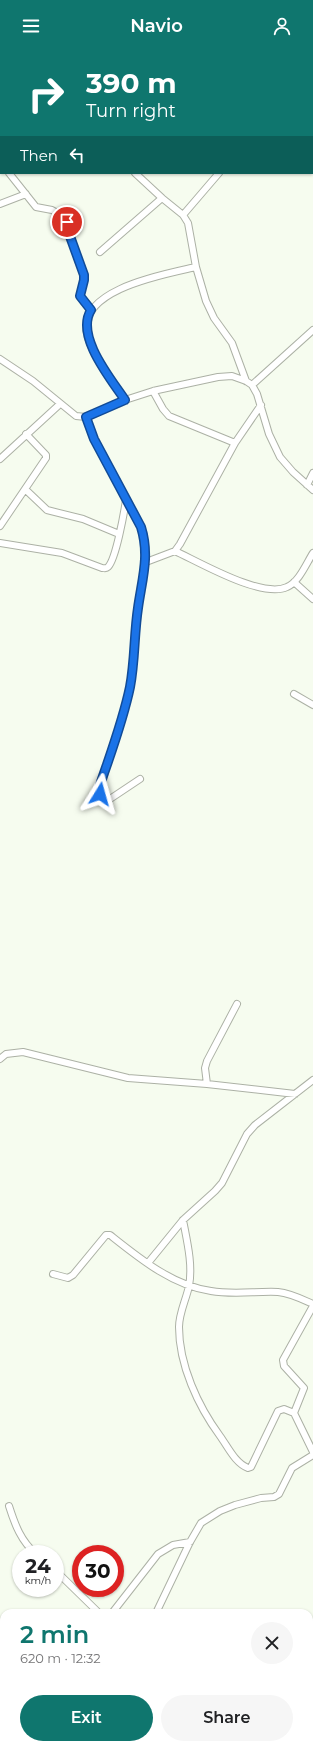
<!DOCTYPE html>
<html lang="en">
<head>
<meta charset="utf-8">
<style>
	:root { --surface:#fff; --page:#f6f6f6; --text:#202124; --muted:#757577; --accent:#0f766e }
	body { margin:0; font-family:Montserrat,sans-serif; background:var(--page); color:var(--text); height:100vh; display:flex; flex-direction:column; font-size:15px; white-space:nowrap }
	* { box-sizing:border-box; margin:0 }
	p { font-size:13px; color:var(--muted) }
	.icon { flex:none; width:22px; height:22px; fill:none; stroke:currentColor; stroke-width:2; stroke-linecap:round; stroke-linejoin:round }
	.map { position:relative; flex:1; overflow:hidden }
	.details { position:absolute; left:0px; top:1557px; width:313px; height:140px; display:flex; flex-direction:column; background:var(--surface); border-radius:12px 12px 0 0; box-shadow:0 1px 3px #0004 }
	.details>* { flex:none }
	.banner { position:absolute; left:0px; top:0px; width:313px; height:122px; box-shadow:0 1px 3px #0004; background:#0f766e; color:#fff; overflow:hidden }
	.speed { position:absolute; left:12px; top:1493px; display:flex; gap:8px; font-size:20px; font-weight:700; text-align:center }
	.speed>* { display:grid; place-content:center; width:52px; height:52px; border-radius:50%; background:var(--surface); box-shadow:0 1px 3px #0004; line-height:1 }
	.speed small { font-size:10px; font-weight:400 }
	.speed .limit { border:6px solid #d22; background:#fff; color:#111 }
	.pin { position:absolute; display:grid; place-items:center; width:34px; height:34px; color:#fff; margin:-17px; border:2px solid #fff; border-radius:50%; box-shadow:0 1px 4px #0007 }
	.me { position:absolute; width:44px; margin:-22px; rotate:8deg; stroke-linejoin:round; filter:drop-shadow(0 0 3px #0008) }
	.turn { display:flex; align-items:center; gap:14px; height:84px; padding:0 20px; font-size:18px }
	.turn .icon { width:52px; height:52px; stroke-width:2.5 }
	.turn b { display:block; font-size:28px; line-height:34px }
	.then { display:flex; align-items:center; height:38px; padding:0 20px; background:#0003; gap:8px; font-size:15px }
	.round { display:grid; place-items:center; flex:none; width:42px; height:42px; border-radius:21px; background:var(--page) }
	.head { display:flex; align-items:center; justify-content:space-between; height:68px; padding:0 20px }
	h1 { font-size:24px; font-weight:600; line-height:30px; color:var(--accent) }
	.primary-button { display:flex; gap:8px; margin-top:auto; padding:8px 20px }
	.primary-button a { flex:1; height:46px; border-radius:24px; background:var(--accent); color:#fff; font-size:16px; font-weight:600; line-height:46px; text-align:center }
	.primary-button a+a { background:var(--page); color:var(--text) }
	header { display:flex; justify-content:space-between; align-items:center; height:52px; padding:0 20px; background:var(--accent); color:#fff; font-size:18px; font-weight:600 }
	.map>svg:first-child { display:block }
</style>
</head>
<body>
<header><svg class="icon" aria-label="menu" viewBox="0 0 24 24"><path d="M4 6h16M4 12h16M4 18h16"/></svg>Navio<svg class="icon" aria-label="person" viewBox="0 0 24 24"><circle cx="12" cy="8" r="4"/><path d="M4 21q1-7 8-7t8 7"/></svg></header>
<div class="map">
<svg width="313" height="1697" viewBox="0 0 313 1697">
	<rect width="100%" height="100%" fill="#f6fcef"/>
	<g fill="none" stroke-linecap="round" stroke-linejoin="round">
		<defs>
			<path id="minor" d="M137,0L140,1
				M201,0L202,1
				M312,23L313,22
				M0,28L1,29
				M0,109L1,110
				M9,121L36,155L52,158L66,166L67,176L84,223V228L80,244L91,258
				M135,121L162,146L183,163L188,171L196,215L206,249L214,266L232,291L246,329
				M0,152L26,142
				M183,163L219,121
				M100,200L162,146
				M0,307L33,329L76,364L86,365L125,348L153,339L218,325L232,324L246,329L252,333L257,342L269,382L280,405L293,420L313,438
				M252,333L313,278
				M153,339L163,357L169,364L235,391
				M125,348C113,331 91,302 87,282C77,237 166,222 196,215
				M86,365L94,387L141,475C150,505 142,526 138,556C134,582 135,609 130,635C123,669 110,703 99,736C100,743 103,746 110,747L140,727
				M0,407L60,352
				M307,433L313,421
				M26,438L47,458L83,467L119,482
				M0,474L46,406V403L26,382
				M0,491L62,501L102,516C105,516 106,517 108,515C116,507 124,461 126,448
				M175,499C199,510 262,547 287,535C299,530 306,512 313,501
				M146,510L175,499L180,492L235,391L261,353
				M294,530L313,547
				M294,642L313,653
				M0,1007L6,1002L23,1000L128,1026L207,1032L295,1042
				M207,1032L205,1016L207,1009L237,952
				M183,1168C187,1189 193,1213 189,1234C186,1248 179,1261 179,1275C179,1313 198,1354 220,1384C228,1395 235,1411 248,1416L251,1415L278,1359L284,1357L294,1361
				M148,1211L183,1168L215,1139L222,1131L247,1082L255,1073L313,1028
				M53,1222L68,1226L73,1223L106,1183H110C139,1206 173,1234 211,1239C233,1243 256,1239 278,1240C290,1241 302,1247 313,1252
				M313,1254L283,1308L284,1314L304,1336L294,1361L313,1400
				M9,1454C15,1473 21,1489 36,1502
				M55,1518L99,1561
				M112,1561L158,1502L173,1493L190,1490
				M156,1561L190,1490L201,1471L220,1459L235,1453L261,1446L274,1445L279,1442L292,1416L313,1403
				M0,1583L4,1585
				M309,1589L313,1581
				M309,1662L313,1652
				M309,1687L313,1688
				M106,1693L110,1697
				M142,1697L143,1693
				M251,1697L253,1693"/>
		</defs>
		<!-- minor casing -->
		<use href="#minor" stroke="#acb1a5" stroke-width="8"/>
		<!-- minor -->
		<use href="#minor" stroke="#fff" stroke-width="6"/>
	</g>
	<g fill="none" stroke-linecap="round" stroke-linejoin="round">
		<defs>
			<path id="route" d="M67,170V176L84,223V228L80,244L91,258C75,284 111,327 125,348L86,365L94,387L141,475C150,504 142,527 138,556C134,582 135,609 130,635C123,669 110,703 99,736L100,742"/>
		</defs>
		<!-- route casing -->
		<use href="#route" stroke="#114b97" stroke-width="10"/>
		<!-- route -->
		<use href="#route" stroke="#1a73e8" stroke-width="7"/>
	</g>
</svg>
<div class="speed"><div>24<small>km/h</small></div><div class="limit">30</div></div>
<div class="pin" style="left:67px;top:170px;background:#d93025"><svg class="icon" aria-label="arrive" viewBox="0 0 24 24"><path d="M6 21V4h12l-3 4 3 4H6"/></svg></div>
<svg class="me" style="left:100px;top:742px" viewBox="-20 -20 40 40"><path d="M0-17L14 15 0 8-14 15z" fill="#1a73e8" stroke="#fff" stroke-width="4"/></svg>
<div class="banner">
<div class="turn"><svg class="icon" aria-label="right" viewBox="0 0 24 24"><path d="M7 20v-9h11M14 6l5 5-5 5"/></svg><div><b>390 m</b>Turn right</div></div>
<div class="then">Then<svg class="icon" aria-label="left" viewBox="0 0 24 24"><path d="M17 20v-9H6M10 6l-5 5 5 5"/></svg></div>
</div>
<section class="details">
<div class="head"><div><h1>2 min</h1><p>620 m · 12:32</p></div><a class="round"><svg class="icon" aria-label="close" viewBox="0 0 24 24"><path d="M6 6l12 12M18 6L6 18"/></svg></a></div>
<div class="primary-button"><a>Exit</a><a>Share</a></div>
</section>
</div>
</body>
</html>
